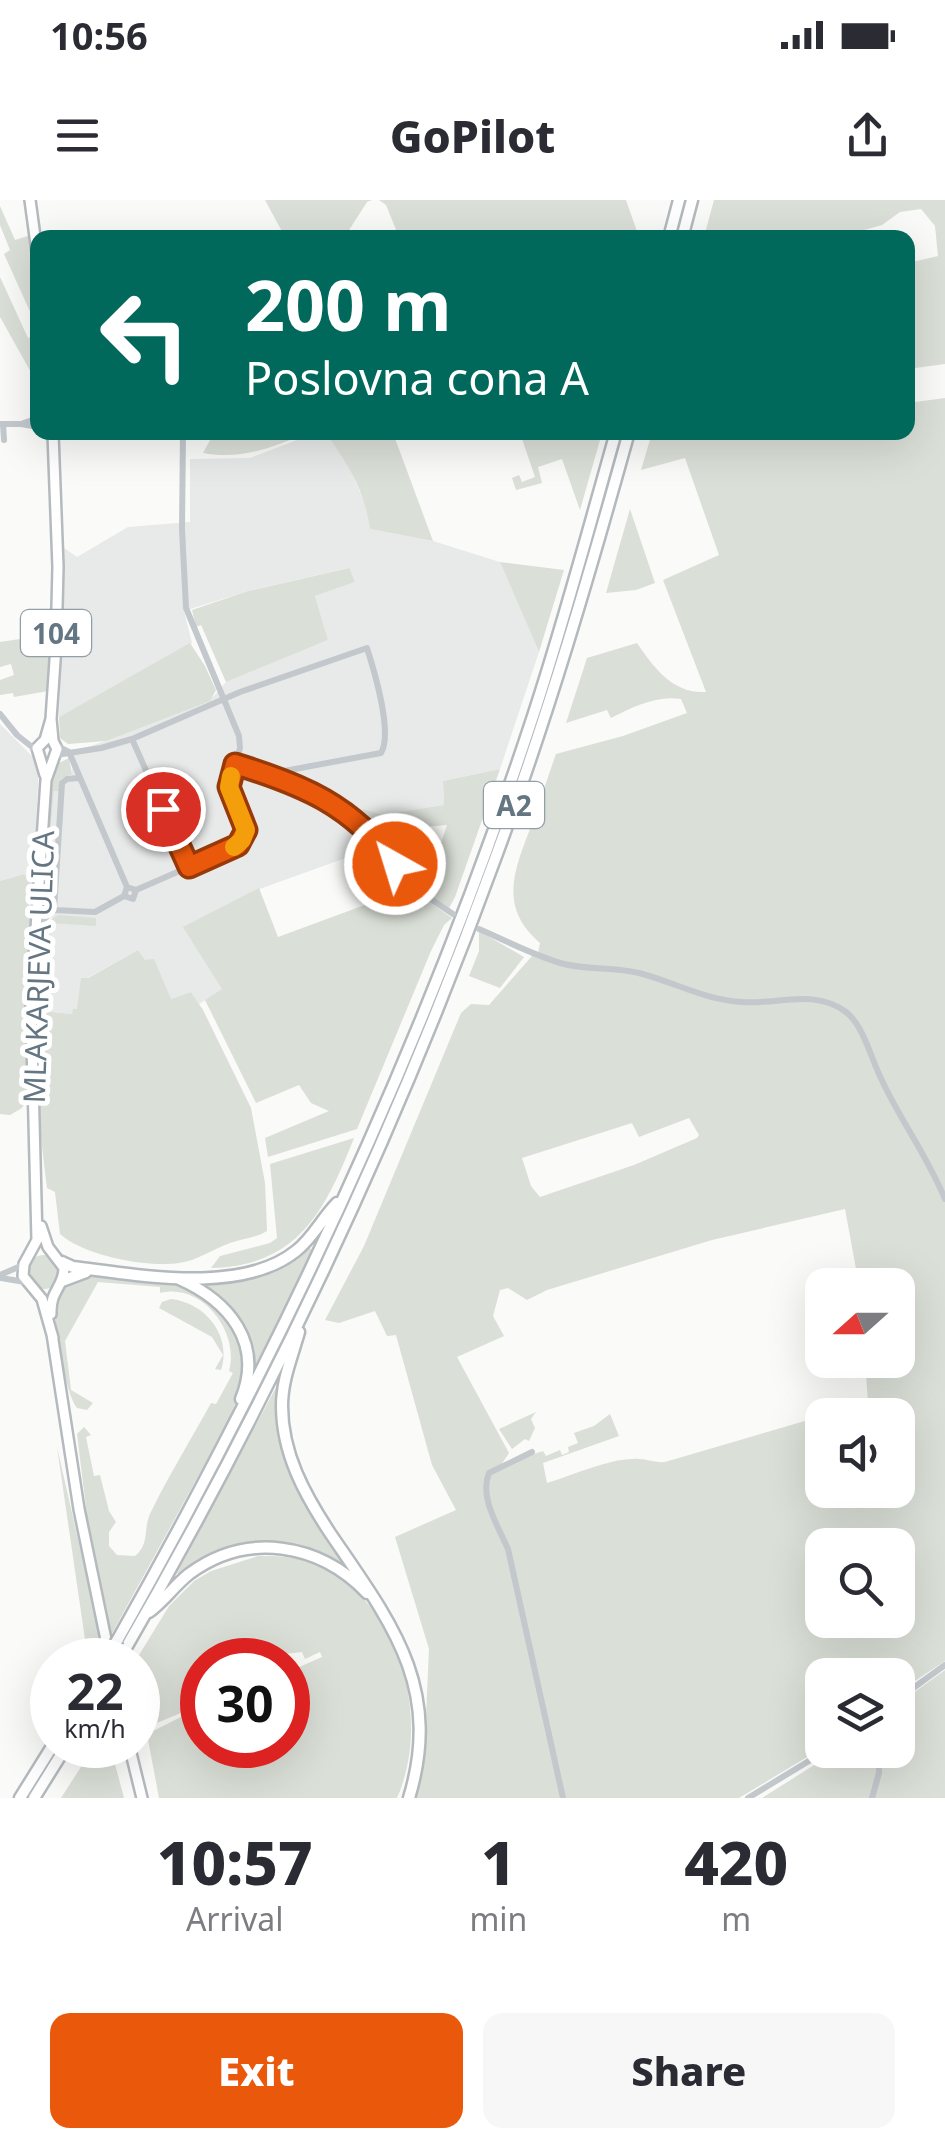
<!DOCTYPE html>
<html lang="en">
<head>
<meta charset="utf-8">
<style>
	:root { --surface:#fff; --page:#f7f7f7; --text:#2b2b33; --muted:#7c7c81; --accent:#ea580c }
	body { margin:0; font-family:"Noto Sans",sans-serif; background:var(--page); color:var(--text); height:100vh; display:flex; flex-direction:column; font-size:38px; white-space:nowrap }
	* { box-sizing:border-box; margin:0 }
	p { font-size:32px; color:var(--muted) }
	.icon { flex:none; width:55px; height:55px; fill:none; stroke:currentColor; stroke-width:2; stroke-linecap:round; stroke-linejoin:round }
	.map { position:relative; height:1598px; overflow:hidden }
	.sheet { display:flex; flex-direction:column; background:var(--surface); flex:1 }
	.sheet>* { flex:none }
	.guide { position:absolute; left:30px; top:30px; width:885px; height:210px; border-radius:20px; box-shadow:0 10px 40px #0002; background:#00695c; color:#fff; overflow:hidden }
	.needle { width:65px; rotate:249deg }
	.fabs { position:absolute; left:805px; top:1068px; display:grid; gap:20px }
	.fabs a { display:grid; place-items:center; width:110px; height:110px; border-radius:20px; background:var(--surface); box-shadow:0 10px 40px #0002; font-size:50px }
	.speed { position:absolute; left:30px; top:1438px; display:flex; gap:20px; font-size:50px; font-weight:700; text-align:center }
	.speed>* { display:grid; place-content:center; width:130px; height:130px; border-radius:50%; background:var(--surface); box-shadow:0 10px 40px #0002; line-height:1 }
	.speed small { font-size:25px; font-weight:400 }
	.speed .limit { border:15px solid #d22; background:#fff; color:#111 }
	.pin { position:absolute; display:grid; place-items:center; width:85px; height:85px; color:#fff; margin:-42px; border:5px solid #fff; border-radius:50%; box-shadow:0 2px 10px #0007 }
	.me { position:absolute; width:110px; margin:-55px; rotate:321deg; stroke-linejoin:round; filter:drop-shadow(0 0 8px #0008) }
	.turn { display:flex; align-items:center; gap:35px; height:210px; padding:0 50px; font-size:45px }
	.turn .icon { width:130px; height:130px; stroke-width:2.5 }
	.turn b { display:block; font-size:70px; line-height:85px }
	.eta { display:flex; justify-content:space-evenly; align-items:center; height:170px; text-align:center }
	.eta b { font-size:60px; font-weight:800; line-height:70px }
	.button { display:flex; gap:20px; margin-top:auto; padding:20px 50px }
	.button a { flex:1; height:115px; border-radius:20px; background:var(--accent); color:#fff; font-size:40px; font-weight:800; line-height:115px; text-align:center }
	.button a+a { background:var(--page); color:var(--text) }
	.status { display:flex; justify-content:space-between; align-items:center; height:70px; padding:0 50px; background:var(--surface); direction:ltr }
	.status svg { height:28px; fill:currentColor }
	header { display:flex; justify-content:space-between; align-items:center; height:130px; padding:0 50px; background:var(--surface); font-size:45px; font-weight:800 }
	.map>svg:first-child { display:block }
</style>
</head>
<body>
<div class="status"><b>10:56</b><svg viewBox="0 0 49 12"><path d="M0 12V9h3v3zM5 12V6h3v6zM10 12V3h3v9zM15 12V0h3v12zM26 1h20v11H26zM47 4h2v5h-2z"/></svg></div>
<header><svg class="icon" aria-label="menu" viewBox="0 0 24 24"><path d="M4 6h16M4 12h16M4 18h16"/></svg>GoPilot<svg class="icon" aria-label="share" viewBox="0 0 24 24"><path d="M12 15V3M7 8l5-5 5 5M5 13v7h14v-7"/></svg></header>
<div class="map">
<svg width="945" height="1598" viewBox="0 0 945 1598">
	<rect width="100%" height="100%" fill="#fafaf8"/>
	<!-- built -->
	<path fill="#e8e9e9" d="M315,233H326L345,257L367,309L370,329L433,341L500,362L539,452L500,569L443,581L444,605L363,619L383,642L379,646L251,692L222,790L199,804L191,792L171,799L138,750L87,778L77,810L72,814L42,811L51,722L95,718H49L50,703L44,702L54,590H59L61,579L72,574L71,552L106,541L214,496L226,482L328,440L315,396L355,382L348,368L248,391L184,411L192,443L59,517L64,348L77,357L128,327L190,322V259L250,258Z
		M0,524L39,563L33,682L24,674L0,681Z"/>
	<!-- green -->
	<path fill="#dadfd7" fill-rule="evenodd" d="M265,0H372L367,2L344,38L285,37Z
		M379,0H626L639,37H399L386,5Z
		M714,0H945V164L908,169V63L938,56L935,26L921,9L900,12L882,25L839,37H704Z
		M0,6L15,40L31,35L38,87L37,183L0,117V77L28,138L36,134L32,116L4,54L10,50L0,25Z
		M945,198V1461L898,1492V1475H822V1548L739,1598H414L425,1538L429,1449L395,1337L456,1310L432,1265L396,1135L387,1136L375,1111L339,1123L325,1120L364,1046L461,813L471,804L489,805L532,756L538,753L540,743C496,705 516,667 533,621C541,599 548,576 556,554L623,536L687,513L681,499C658,495 632,507 611,518L607,510L566,523L587,458L637,443C654,468 673,494 706,492L663,380L719,355L685,258L641,270L652,233L908,232V203ZM689,918L699,935L697,938L634,965L540,997L531,986L522,958L632,923L639,937ZM845,1009L859,1085H898V1160H865L868,1202L862,1207L827,1215H898V1290H822V1216L665,1262C653,1263 645,1258 633,1259C608,1259 571,1276 547,1283L543,1263L619,1236L610,1214L594,1226L574,1233L578,1243L568,1247L569,1252L562,1255L560,1250L546,1256L543,1251L501,1265L509,1253L457,1157L504,1136L493,1116L500,1090L508,1088L527,1100L547,1090L712,1040ZM822,1345H898V1420H822Z
		M214,233V232L306,233C273,248 240,260 203,253Z
		M326,233H393L433,341L370,329C364,288 348,265 326,233Z
		M520,233H602L580,310L562,259L538,267L542,283L516,290L512,278L519,275L522,282L535,277Z
		M630,309L655,383L636,390L606,393Z
		M500,362L564,370L539,452Z
		M349,368L355,382L315,396L328,440L226,482L201,425L196,427L192,410L248,391Z
		M34,437L36,443L47,442L51,448L48,491L14,497L13,493L0,495V480L14,475L11,464L0,467V442Z
		M190,443L205,466L216,490L210,501L106,541L68,544L60,538L59,517Z
		M69,558L72,574L61,579L59,591H54L44,702L50,703V709L41,716L51,577L55,565Z
		M500,569L455,697L449,708L417,688L385,645L420,632L441,643L447,625L424,627L383,642L363,619V609L382,615L444,605L443,581Z
		M387,658L411,689L452,718L444,725L431,751L357,929L268,957L265,938L329,911L311,903L299,885L256,903L205,800L222,789L183,727L259,688L278,737L400,692Z
		M24,674L33,682V689L28,781L27,898L22,908L10,915L0,914V681Z
		M58,715L96,718V726L51,723L42,811L72,814L73,809H77L81,778H88L138,750L145,760L154,759L171,799L191,792L203,810L251,908L265,983L267,1031C256,1038 243,1038 230,1043C213,1049 196,1061 179,1063C146,1068 83,1055 60,1034L55,992L47,988C36,901 27,809 47,722Z
		M479,731L524,757L500,788L469,776L479,751Z
		M354,938C325,1011 298,1066 211,1068L220,1056L270,1043L277,1038L270,964Z
		M308,1047L313,1050L253,1172C250,1142 246,1118 222,1098C214,1091 202,1087 195,1080L269,1072Z
		M27 1072a17 17 0 1 1 34 0a17 17 0 1 1-34 0Z
		M89,1076C124,1077 184,1075 211,1099C218,1106 224,1116 230,1124C254,1154 243,1188 229,1220L110,1437L89,1332L77,1234L84,1227L91,1235L86,1237L94,1276L100,1275L109,1311L116,1322L109,1332V1346L117,1355L135,1356C150,1344 143,1329 150,1314C168,1276 191,1240 211,1203L216,1204L233,1173L229,1171C240,1132 202,1082 160,1093V1087L98,1082L65,1141L71,1190L93,1203L87,1210L77,1208C66,1195 51,1118 56,1101C57,1094 64,1087 68,1081Z
		M171,1099C206,1103 232,1136 221,1170L215,1169L223,1155L212,1137L159,1108L162,1102Z
		M282,1176L285,1248L351,1373C320,1347 271,1333 231,1348C214,1355 198,1366 182,1376L177,1373Z
		M536,1212L531,1219L535,1228L529,1241L525,1239L512,1249L499,1229Z
		M57,1247L101,1440L88,1460Z
		M258,1356C276,1356 294,1356 311,1363C399,1396 433,1517 397,1598H159L147,1534L201,1507L202,1545H288V1472L322,1457L320,1452L305,1459L302,1452L275,1455L270,1443L253,1440L248,1449L260,1454L263,1460H202V1504L145,1528L138,1527L136,1460L169,1406L194,1381L211,1371Z
		M945,1470V1598H762L838,1550H898V1504Z
		M95,1545H110L124,1598H61Z"/>
	<g fill="none" stroke-linecap="round" stroke-linejoin="round">
		<defs>
			<path id="major" d="M30,0L38,59
				M51,519L53,541L57,549L46,580L31,803L37,1040L24,1064L23,1076L42,1099L53,1138
				M45,575L37,548L45,540L51,519L56,446L58,367L53,234
				M41,1026L48,1047L64,1068C64,1087 50,1090 51,1114
				M52,1134L79,1309L110,1459
				M129,1545L142,1598"/>
			<path id="highway" d="M669,38L679,0
				M682,38L692,0
				M62,1062L73,1067C139,1075 241,1095 296,1051C313,1038 322,1018 337,1003
				M179,1079C229,1101 264,1143 241,1199
				M62,1081L86,1072
				M299,1132C292,1157 282,1180 282,1206C282,1254 305,1295 330,1333C390,1421 443,1486 409,1598
				M149,1412C164,1401 174,1386 189,1374C247,1331 319,1343 367,1393
				M118,1439C284,1145 428,837 533,516C564,422 589,327 616,232
				M119,1460C267,1205 394,936 495,659C547,519 589,376 629,232
				M20,1598L53,1545
				M34,1598L67,1545"/>
		</defs>
		<!-- major casing -->
		<use href="#major" stroke="#b5babe" stroke-width="14"/>
		<!-- highway casing -->
		<use href="#highway" stroke="#b4b9bd" stroke-width="15"/>
		<!-- minor -->
		<path stroke="#c3c8cc" stroke-width="6" d="M38,218L21,224L38,227
			M0,224H21
			M3,224L4,240
			M0,514L17,535L37,551
			M132,539L189,667
			M57,546L69,552L127,687
			M56,555L101,548L132,539L240,492L367,448C374,470 393,533 381,553L268,574L235,563
			M270,574L322,597L352,616L382,646L411,686L453,714
			M136,690L133,699L124,696L127,687L136,690L230,649L242,640L246,630L229,587L240,548L239,536L186,408L182,329L183,232
			M54,710L62,583L67,579L78,578
			M479,729C507,741 534,756 564,764C588,770 615,767 639,773C674,782 705,800 742,802C776,805 814,788 846,812C859,822 866,842 872,857C891,908 925,950 945,999
			M40,730L43,720L54,710L95,712L124,696
			M0,1075L23,1065
			M1,1078L25,1082
			M532,1252L489,1273C479,1297 498,1326 508,1349L563,1598
			M898,1499L945,1465
			M748,1598L827,1550
			M872,1598L879,1573V1550"/>
		<!-- major -->
		<use href="#major" stroke="#fff" stroke-width="9"/>
		<!-- highway -->
		<use href="#highway" stroke="#fff" stroke-width="10"/>
		<defs>
			<path id="highway-bridge" d="M105,1460L118,1439"/>
		</defs>
		<!-- highway-bridge casing -->
		<use href="#highway-bridge" stroke="#b4b9bd" stroke-width="15" stroke-linecap="butt"/>
		<!-- highway-bridge -->
		<use href="#highway-bridge" stroke="#fff" stroke-width="10"/>
	</g>
	<g fill="none" stroke-linecap="round" stroke-linejoin="round">
		<defs>
			<path id="route" d="M163,609L189,667L238,645L246,630L229,587L235,564C303,585 352,605 395,664"/>
		</defs>
		<!-- route casing -->
		<use href="#route" stroke="#983908" stroke-width="25"/>
		<!-- route -->
		<use href="#route" stroke="#ea580c" stroke-width="18"/>
		<!-- slow -->
		<path stroke="#f59e0b" stroke-width="18" d="M231,576L229,587L246,630L242,640L234,647"/>
	</g>
	<g text-anchor="middle" dominant-baseline="central" stroke-width="10" stroke-linejoin="round" paint-order="stroke">
		<!-- shield labels -->
		<g fill="#fff" stroke="#939fa8" stroke-width="2.5">
			<rect x="21" y="410" width="70" height="46" rx="8"/>
			<rect x="484" y="582" width="60" height="46" rx="8"/>
		</g>
		<g font-size="28" font-weight="bold" fill="#657683">
			<text x="56" y="433">104</text>
			<text x="514" y="605">A2</text>
		</g>
		<!-- street labels -->
		<g font-size="30" fill="#657683" stroke="#fff">
			<text transform="translate(38 767) rotate(-88)">MLAKARJEVA ULICA</text>
		</g>
	</g>
</svg>
<div class="fabs">
<a><svg class="needle" viewBox="-14 -14 28 28"><path d="M0-13l5 13h-10z" fill="#e53935"/><path d="M0 13l5-13h-10z" fill="#7c7c81"/></svg></a>
<a><svg class="icon" aria-label="sound" viewBox="0 0 24 24"><path d="M4 9h4l5-4v14l-5-4H4zM17 9q2 3 0 6"/></svg></a>
<a><svg class="icon" aria-label="search" viewBox="0 0 24 24"><circle cx="10" cy="10" r="6"/><path d="M15 15l6 6"/></svg></a>
<a><svg class="icon" aria-label="layers" viewBox="0 0 24 24"><path d="M12 4l9 5-9 5-9-5zM3 14l9 5 9-5"/></svg></a>
</div>
<div class="speed"><div>22<small>km/h</small></div><div class="limit">30</div></div>
<div class="pin" style="left:163px;top:609px;background:#d93025"><svg class="icon" aria-label="arrive" viewBox="0 0 24 24"><path d="M6 21V4h12l-3 4 3 4H6"/></svg></div>
<svg class="me" style="left:395px;top:664px" viewBox="-20 -20 40 40"><circle r="17" fill="#ea580c" stroke="#fff" stroke-width="3"/><path d="M0-11L8 9 0 5-8 9z" fill="#fff"/></svg>
<div class="guide">
<div class="turn"><svg class="icon" aria-label="left" viewBox="0 0 24 24"><path d="M17 20v-9H6M10 6l-5 5 5 5"/></svg><div><b>200 m</b>Poslovna cona A</div></div>
</div>
</div>
<section class="sheet">
<div class="eta">
<div><b>10:57</b><p>Arrival</p></div>
<div><b>1</b><p>min</p></div>
<div><b>420</b><p>m</p></div>
</div>
<div class="button"><a>Exit</a><a>Share</a></div>
</section>
</body>
</html>
